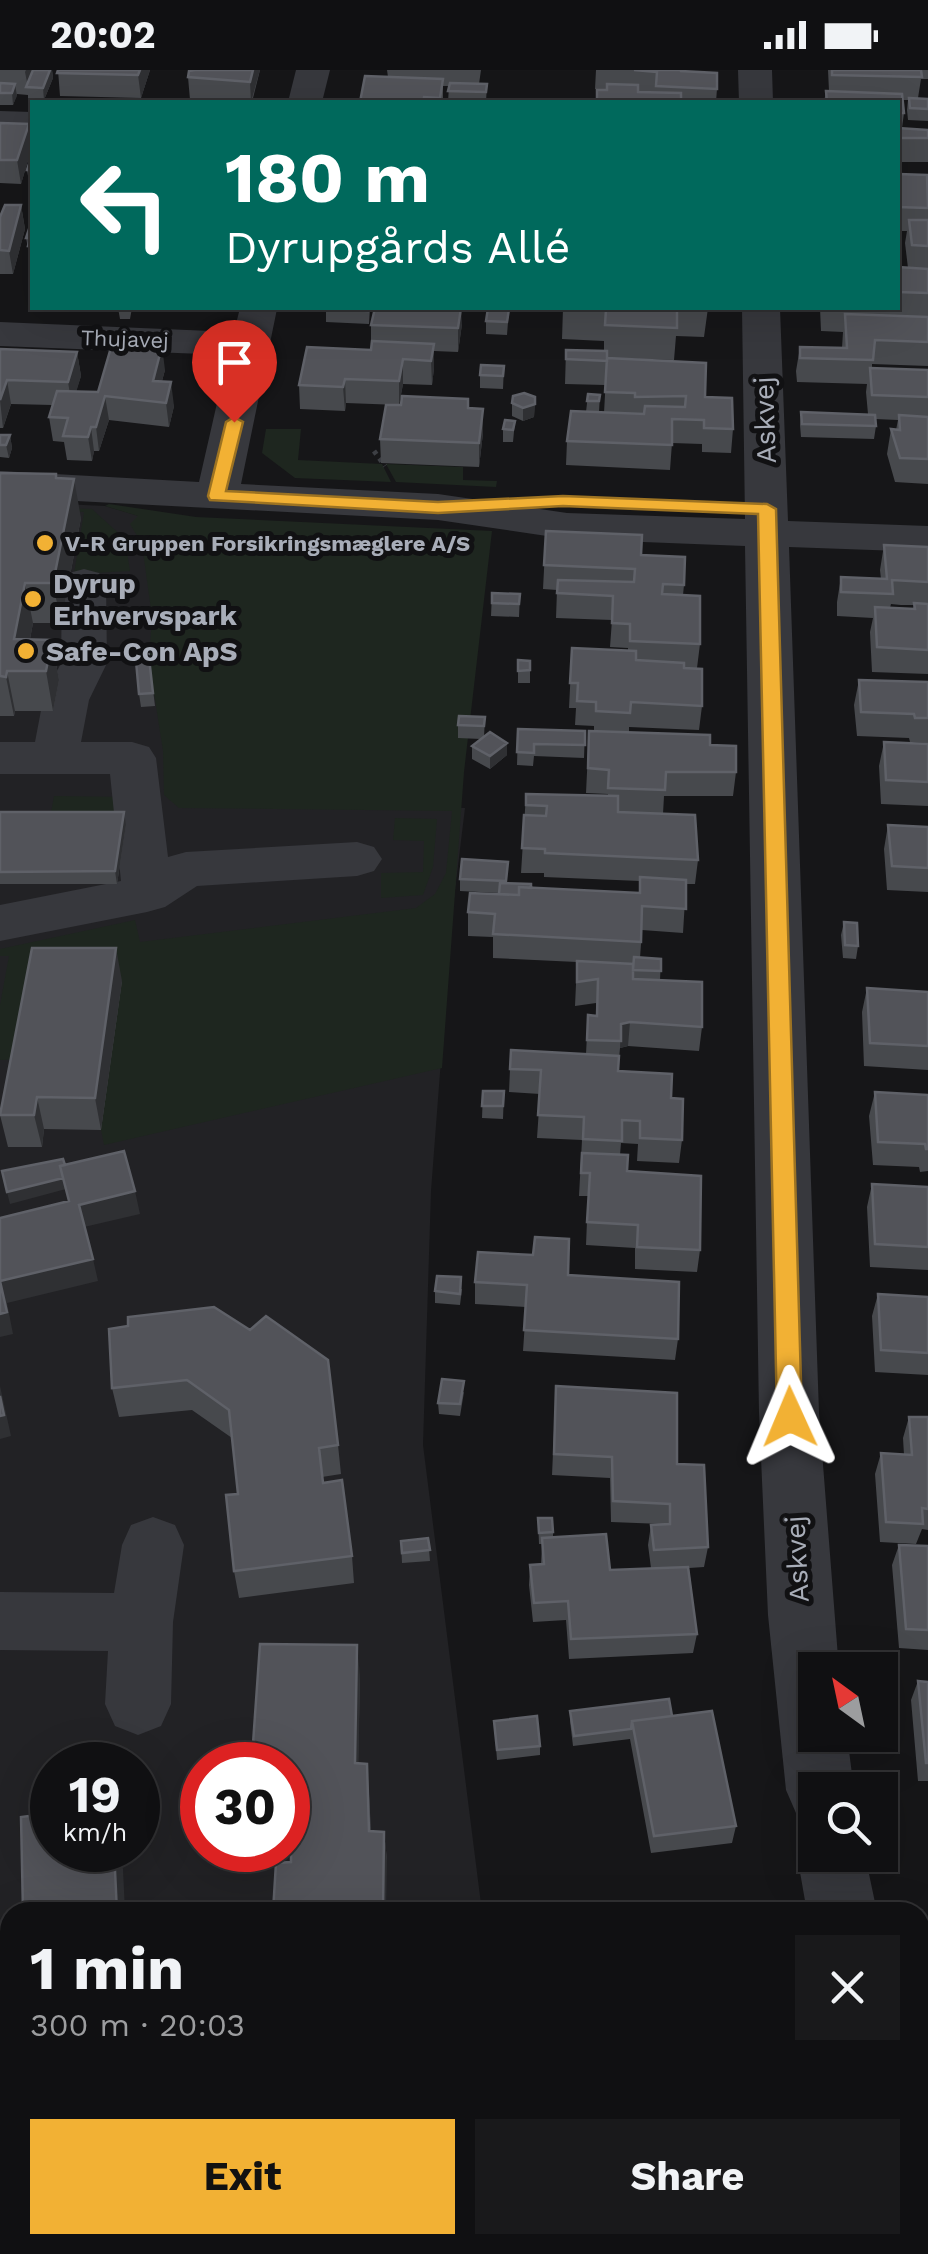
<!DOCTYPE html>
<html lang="en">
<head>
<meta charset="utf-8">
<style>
	:root { --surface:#101012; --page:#19191b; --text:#f1f3f6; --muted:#9c9d9f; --line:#303032; --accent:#f2b134 }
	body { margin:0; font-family:"Work Sans",sans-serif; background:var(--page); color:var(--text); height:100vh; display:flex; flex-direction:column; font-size:38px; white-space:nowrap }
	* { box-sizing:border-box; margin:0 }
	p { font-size:32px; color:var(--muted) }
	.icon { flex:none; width:55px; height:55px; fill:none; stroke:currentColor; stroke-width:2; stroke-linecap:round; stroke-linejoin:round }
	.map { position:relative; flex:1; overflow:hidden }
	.sheet { position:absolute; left:0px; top:1832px; width:930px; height:352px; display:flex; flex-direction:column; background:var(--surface); border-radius:30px 30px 0 0; box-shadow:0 10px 40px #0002,0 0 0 2px var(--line) }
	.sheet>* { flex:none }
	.top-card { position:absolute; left:30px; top:30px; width:870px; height:210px; border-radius:0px; box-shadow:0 10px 40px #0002,0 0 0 2px var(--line); background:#00695c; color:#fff; overflow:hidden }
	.needle { width:65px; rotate:327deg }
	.fabs { position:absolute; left:798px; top:1582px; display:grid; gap:20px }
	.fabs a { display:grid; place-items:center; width:100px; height:100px; border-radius:0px; background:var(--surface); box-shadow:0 10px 40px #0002,0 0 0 2px var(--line); font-size:50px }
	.speed { position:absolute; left:30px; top:1672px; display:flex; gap:20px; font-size:50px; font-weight:700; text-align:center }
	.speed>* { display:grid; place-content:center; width:130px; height:130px; border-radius:50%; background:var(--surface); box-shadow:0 10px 40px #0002,0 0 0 2px var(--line); line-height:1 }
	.speed small { font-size:25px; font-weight:400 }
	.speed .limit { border:15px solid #d22; background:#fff; color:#111 }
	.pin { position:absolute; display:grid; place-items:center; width:85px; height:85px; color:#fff; margin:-102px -42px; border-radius:50% 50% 50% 0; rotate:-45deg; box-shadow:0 0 10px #0007 }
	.pin .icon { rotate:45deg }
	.me { position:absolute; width:110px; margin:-55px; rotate:359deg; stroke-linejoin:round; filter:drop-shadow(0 0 8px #0008) }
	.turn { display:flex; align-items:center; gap:35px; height:210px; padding:0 30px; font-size:45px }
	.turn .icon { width:130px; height:130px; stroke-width:2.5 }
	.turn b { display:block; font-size:70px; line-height:85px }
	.round { display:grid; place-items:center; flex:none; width:105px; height:105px; border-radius:0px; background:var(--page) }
	.summary { display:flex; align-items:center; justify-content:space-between; height:170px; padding:0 30px }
	h1 { font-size:60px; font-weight:700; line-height:75px }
	.primary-button { display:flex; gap:20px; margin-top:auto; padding:20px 30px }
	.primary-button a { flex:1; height:115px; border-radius:0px; background:var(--accent); color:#111; font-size:40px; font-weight:700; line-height:115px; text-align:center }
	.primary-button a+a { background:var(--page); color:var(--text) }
	.status { display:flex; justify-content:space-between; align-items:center; height:70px; padding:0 50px; background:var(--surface); direction:ltr }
	.status svg { height:28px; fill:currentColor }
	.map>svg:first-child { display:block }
</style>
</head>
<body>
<div class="status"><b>20:02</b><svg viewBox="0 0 49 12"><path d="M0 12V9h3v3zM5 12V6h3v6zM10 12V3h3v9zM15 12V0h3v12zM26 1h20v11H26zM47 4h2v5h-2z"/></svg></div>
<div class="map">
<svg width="928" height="2184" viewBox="0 0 928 2184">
	<rect width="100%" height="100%" fill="#161618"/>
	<!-- built -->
	<path fill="#222225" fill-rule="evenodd" d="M0,431L105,436L139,446L181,727L465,738L452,845L431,1121L423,1375L482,1842H10V2084H0ZM52,1695H138V1780H52ZM202,1695H288V1780H202Z"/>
	<!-- green -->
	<path fill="#1e261f" d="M266,359H301L298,390L382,394L391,412L295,408L262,383Z
		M386,394L463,397V410L497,411L496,417L396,412Z
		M109,434L196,447L492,461L464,702L442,998L104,1075L101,1060L24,989L0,990V935L9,886H0V879L135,850L140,872L416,838L435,824L446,803L452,741L179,738L164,725L163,681L149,591L152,547L142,474L130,454L138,446L105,436Z
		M0,436L92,439L125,469L130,501L74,504L84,442Z
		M54,726L126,727L123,755L49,754Z
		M395,748L437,749L433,797L423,825L381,828V803L423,802L424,771L393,770Z
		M0,2084H10V2175H466L468,2184H0Z"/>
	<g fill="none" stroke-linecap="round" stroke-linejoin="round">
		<!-- path-far1 -->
		<path stroke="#3d3f44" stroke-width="5" stroke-dasharray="4 5" stroke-linecap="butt" d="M374,381L385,396"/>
		<!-- path -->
		<path stroke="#3d3f44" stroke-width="8" stroke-dasharray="6 9" stroke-linecap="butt" d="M491,2175L493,2184"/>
		<!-- minor -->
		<path fill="#37383d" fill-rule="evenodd" d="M296,0H330L322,32H288Z
			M738,0H772L773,32H739Z
			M0,41L32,42V62L0,61Z
			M240,238L277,239L241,414L438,424L567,443L745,449L742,238H780L788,451L928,456V482L789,477L819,1343L839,1600H815V1665H847L854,1720H815V1750L796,1743L786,1720L768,1545L759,1343L745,476L567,469L438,450L0,427V401L199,412L228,285L0,276V252L234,262Z
			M84,499L99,503L106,513L107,593L89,630L81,672H132L149,677L156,688L168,787L186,782L357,772L374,777L382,789L374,801L357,806L197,816L165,837L147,842L0,871V835L121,811L110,704H0V672H35L43,630L61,593L62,513L69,503Z
			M153,1447L175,1455L184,1475L173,1552L171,1634L161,1656L138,1665L115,1656L105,1634L108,1581L0,1580V1522L114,1523L122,1475L131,1455Z
			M815,1758V1785H865L877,1842H807L797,1785L807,1761Z
			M920,2139L928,2142V2184H879L877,2175H920Z"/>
	</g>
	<!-- wall -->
	<path fill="#47494d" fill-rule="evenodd" d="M0,0H52L53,8L44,30L28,29V25L17,24L13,35H0Z
		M58,0H150L141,28L60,26Z
		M195,0H260L252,32L190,30L188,7Z
		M387,0H481L479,14H487L486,32H448L449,16H443V32H360L388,7Z
		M596,0H681V1L717,19L716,32H597L607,20L595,19Z
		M828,0H928V9H921L918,28L928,29V51L908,50L907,40L908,30H903L904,43L902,58L928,60V92H898V32H824L826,21H829Z
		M0,53L32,77L21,114L0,113Z
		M32,85V123H31L27,100Z
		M898,104L928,110V296L872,294V298L928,300V414L895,412L887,384L891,359L896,360L898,350L875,349L876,356L874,369L801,367L800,355L801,342L868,344L866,322L867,314L797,312L796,301L800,277L842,278L843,262L821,261L820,238H898V197L908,198L905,173L907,161H898Z
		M21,135L25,159L13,204H0V147Z
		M32,150V199L26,168Z
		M118,238H132L130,249H120Z
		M151,238H198L197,242L152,241Z
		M326,238H370L369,254L326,252Z
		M563,238H708L704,267L676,266L674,290L607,288L605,315L565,314L566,280L604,281V271L562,269Z
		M509,239L507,265L486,264V251Z
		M462,254L458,282L434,281V298L432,315L403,314L399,335L346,333L345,341L300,339L299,315L371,280V255Z
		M0,279L77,282L81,306L76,321L98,322L165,300L162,311L174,336L169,357L109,350L99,381H94L92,391L67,390L64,372L53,371L49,347L52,335L11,334L3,358H0Z
		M607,288L705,327L733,359L731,383L702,382V374L672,373L670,400L566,395L567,371L586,342L588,324L600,325L599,342L604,343Z
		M504,296L503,319L480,318V305Z
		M535,327L534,347L523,351L512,346V333Z
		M468,338L483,339V363L479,397L381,393L380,369Z
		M515,351L513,372H503V359Z
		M0,365H10L12,378L9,388L0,387Z
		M0,403L56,404L57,408L81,448L61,553H33L30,569L52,570L59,610L53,641H15L14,646H0Z
		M546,461L641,485L684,515L683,525L700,574L697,598L702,636L699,660L629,657V662L710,675L736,702L733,726H664L663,744L698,790L695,814H686L683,863L642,860L640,888L661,889L660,910L702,957L699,981L628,976L620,978L618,1001L671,1028L682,1070L679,1093L637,1091L638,1074L621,1073L620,1085L627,1101L700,1180L697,1202L635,1199V1178L586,1175L588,1126H579L582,1070L537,1068L540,1024L509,1022L510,999L586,984L588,945L596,946V933L575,936L577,892L493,888V867L468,866V842L499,823L460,821V809L508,792L506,813L531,818L639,823L640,811L544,807V803H521L526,724L608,726V724L586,723L589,661H594V656L575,655L576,638H569L572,578L628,580V578L610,577L612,550L556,548L557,520L543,519Z
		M884,475L928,477V604L872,602L870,562L873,548L837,546V532L841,507L881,509L880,500ZM891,534L901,535H914L913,539L890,538Z
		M492,523L520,524L519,547L491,546Z
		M148,579L155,636L141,637L139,624Z
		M518,590L530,591V613H518Z
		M859,610L928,612V673L910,672L909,668L857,666L854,635Z
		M485,647L484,667L507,673V685L490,699L472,689V676L481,669L458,668V655Z
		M518,659L585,661L584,688L534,686L533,696L517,695Z
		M884,672L928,674V736L881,734L879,696Z
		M0,742L126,755L117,814H0Z
		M888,755L928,757V822L887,820L884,779Z
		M844,852L858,876L856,889L843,888L841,865Z
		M122,911L101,1060L44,1059L42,1077H8L0,1045Z
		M867,918L928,922V1000L864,996L862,942Z
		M483,1021H504L503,1049L482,1048Z
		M875,1022L928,1025V1101L920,1102L919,1097L873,1095L869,1046Z
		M872,1114L928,1117V1200L870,1197L867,1137Z
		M568,1205L678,1269L675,1290L523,1281L526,1237L475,1234V1212Z
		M462,1219L460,1235L435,1233V1221Z
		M878,1224L928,1227V1305L875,1302L872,1246Z
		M109,1259L338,1375L341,1404L322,1407L323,1413L352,1486L354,1513L239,1528L234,1501L238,1424L232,1368L192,1340L119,1347L112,1318Z
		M556,1316L677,1394L708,1477L704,1497L689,1498L697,1564L693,1583L569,1589L566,1550L533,1552L529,1515L530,1495L541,1494L542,1474H539L538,1448L553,1462V1467L610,1500L651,1498L648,1475L651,1455L662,1454L611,1452L610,1408L552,1405Z
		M464,1322L460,1346L439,1344L438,1333Z
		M909,1347H928V1460L922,1459L916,1474L880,1472L875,1404L881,1383L904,1385L903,1368Z
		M428,1468L430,1491L402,1493L401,1471Z
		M899,1475L928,1476V1580L899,1578L892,1495Z
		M360,1606L358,1694L369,1724L371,1761L384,1762L387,1790L291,1792V1786H268L266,1780H288V1695H254L252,1688Z
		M918,1611L928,1612V1711H918L911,1630Z
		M570,1641L672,1646L736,1756L732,1773L651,1783L630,1669L573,1676L570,1651Z
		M494,1651L540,1676V1685L497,1690Z
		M0,1900H10V2038H0Z
		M702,2175H817L819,2184H704Z"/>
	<!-- shaded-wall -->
	<path fill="#2f3033" d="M26,0H38L28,17L25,2Z
		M50,0H52L53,8L44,30L43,18Z
		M140,0H150L141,28L138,5Z
		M253,0H260L251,32L250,12Z
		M15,14L17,26L13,35L12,23Z
		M29,54L32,77L21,114L17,90Z
		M21,135L25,159L13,204L9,181Z
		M461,238L462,254L458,282V258Z
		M434,274V298L432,315L431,291Z
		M162,276L165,300L156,332L153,311Z
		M77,282L81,306L72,336L68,312Z
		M403,289V314L399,335V311Z
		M345,309L346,333L345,341L343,317Z
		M7,310L11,334L3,358L0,330Z
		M171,312L174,336L169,357L166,333Z
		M105,326L109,350L99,381L96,357Z
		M535,334L534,347L523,351V338Z
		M483,339V363L479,397V373Z
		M91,357L94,381L92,391L88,367Z
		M10,365L12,378L9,388L6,375Z
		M74,409L81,448L61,553L53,513Z
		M25,513L33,553L24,601L14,569Z
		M52,570L59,610L53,641L46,601Z
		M7,601L15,641L14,646L6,607Z
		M507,673V685L490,699V686Z
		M124,742L126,755L117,814L115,801Z
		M116,878L122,911L101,1060L95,1028Z
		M630,952L628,976L620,978L621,954Z
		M37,1027L44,1059L42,1077L34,1045Z
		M63,1108L66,1119L10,1134L7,1122Z
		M135,1121L140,1144L84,1157L79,1135Z
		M93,1189L98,1211L7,1233L13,1264L0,1267V1211Z
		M0,1316L11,1366L0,1369Z
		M357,1575L360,1606L358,1723L355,1693Z
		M367,1694L369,1724L372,1790L369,1761Z
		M384,1762L387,1790L386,1842H383Z
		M114,1780H117L123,1799L125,1842H117Z"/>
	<!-- building -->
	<path fill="#525359" stroke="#5f6168" stroke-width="2.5" d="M33,0H50L43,18L26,17Z
		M58,0H140L138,5L57,3Z
		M195,0H253L250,12L188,7L189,1Z
		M634,0H681V1L717,3V19L656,16L657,2Z
		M832,0H921L922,7L832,5Z
		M365,6L443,9L440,28L424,27L423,32H360Z
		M0,13L15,14L12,23H0Z
		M450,13L487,14L486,22L448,21Z
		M607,14L638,15V22L681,23V32H597V20H607Z
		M826,21L902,24L904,43H898V32H827Z
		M909,28L928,29V39L910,38Z
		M0,53L29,54L17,90H0Z
		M898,58L928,60V68H898Z
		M32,85V100H27Z
		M898,104L927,105L928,138L898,137Z
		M5,135H21L9,181L0,180V147Z
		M32,150V176H28L30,168H26Z
		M909,150H928V176L912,175Z
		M898,197L928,199V223L898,222Z
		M326,238H369L368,241L325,239Z
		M375,238H461L458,258L371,255Z
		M488,238L509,239L507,252L486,251Z
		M588,238H677V258L605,255L606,239Z
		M845,244L928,247V272L875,270L873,290L800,288V277L847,278Z
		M372,271L434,274L431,291L403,289L399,311L345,309L343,317L299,315L307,277L371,280Z
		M112,274L162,276L153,311L171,312L166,333L105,326L96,357H91L88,367L63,366L68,348L49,347L57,321L98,322Z
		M0,279L77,282L68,312L7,310L0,330Z
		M566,280L607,281V291L566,289Z
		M607,288L706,293L705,327L732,328L733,359L704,358V350L672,349V375L567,371L571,341L644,344L645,336L685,337L686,326L635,327V323L605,322Z
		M481,295L504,296L503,306L480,305Z
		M870,298L928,300V327L872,325Z
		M524,323L535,327V334L523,338L512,333L513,326Z
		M588,324L600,325L599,331H587Z
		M402,326L468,329V338L483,339L479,373L380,369L386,335H401Z
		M801,342L875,345L876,356L802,354Z
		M899,345L928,347V389L900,388L891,359L900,360Z
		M505,350L515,351L513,360L503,359Z
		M0,365H10L6,375H0Z
		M0,403L56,404V408L74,409L53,513H25L14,569L52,570L46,601H7L6,607L0,606Z
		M546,461L642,465L641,485L685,487L684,515L663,514L662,524L700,526V574L630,571V554L612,553L613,526L557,523L558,510L634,512L635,499L544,495Z
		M884,475L928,477V512L892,510L893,524L841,522V507L887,509Z
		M492,523L520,524L519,534L492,533Z
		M914,533L928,534V580L877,577L875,537L915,539Z
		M572,578L636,581V590L684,593V598L702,599V636L631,632L630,643L596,641V632L577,631L578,613H570Z
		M148,579L153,623L139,624L135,580Z
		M518,590L530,591V600L518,601Z
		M859,610L928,612V648H915L914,644L861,642Z
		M459,646L485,647L484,656L458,655Z
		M518,659L585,661V675L534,674V683L517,682Z
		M589,661L710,665V675L736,676V702H666L665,720L608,718L609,700L588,698Z
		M490,662L507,673L490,686L472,676Z
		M884,672L928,674V712L886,710Z
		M526,724L618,726V742L695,745L698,790L545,783V779L522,778L524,745L546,746L547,736L526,735Z
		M0,742H124L115,801L0,802Z
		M888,755L928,757V798L892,796Z
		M462,789L508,792L506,811L460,809Z
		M640,807L686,810V839L642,836L641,872L493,864L495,844L468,842L470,823L519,825V817L640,823Z
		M500,813L531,814V818L519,817V825L499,824Z
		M844,852L857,853L858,876L845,875Z
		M32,878H116L95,1028L37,1027L34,1045H0Z
		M634,887L661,889V901L633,900Z
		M577,891L633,894V909L702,912V957L630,952L621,954V971L587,970L588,945L597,946L598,909L577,912Z
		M867,918L928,922V976L870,973Z
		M511,980L619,986L618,1001L672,1004L671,1028L683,1029L682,1070L640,1068V1051L622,1050V1071L583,1069L584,1047L538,1045L541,1000L510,999Z
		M483,1021H504L503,1036H482Z
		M875,1022L928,1025V1079H926L925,1074L878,1072Z
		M124,1081L135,1121L79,1135L93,1189L0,1211L7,1242L0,1244V1148L69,1131L60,1096Z
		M582,1083L628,1085L627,1101L701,1106L700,1180L637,1177L638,1155L587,1152L590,1103H581Z
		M63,1089L65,1095L60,1096L63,1108L7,1122L2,1101Z
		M872,1114L928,1117V1177L875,1174Z
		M535,1167L569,1169L568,1205L679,1212L678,1269L524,1260L527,1215L475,1212L478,1182L533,1185Z
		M437,1206L461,1207L460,1224L435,1221Z
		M878,1224L928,1227V1283L881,1280Z
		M214,1237L250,1260L266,1246L328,1290L338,1375L319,1378L323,1413L342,1410L352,1486L234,1501L226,1425L238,1424L229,1340L187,1310L112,1318L109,1259L128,1256V1247Z
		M442,1309L464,1311L460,1334L438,1333Z
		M556,1316L677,1323V1394L704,1395L708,1477L654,1480L651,1455L670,1454V1434L613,1431L612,1387L554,1384Z
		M0,1326L4,1345L0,1346Z
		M909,1347H928V1439L922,1438L923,1454L886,1452L881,1383L912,1385Z
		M538,1448H552L553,1462L539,1463Z
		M606,1464L610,1500L688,1497L697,1564L571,1569L568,1531L534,1533L530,1495L544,1494L542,1468Z
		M428,1468L430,1480L402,1483L401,1471Z
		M899,1475L928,1476V1560L906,1559Z
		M260,1574L357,1575L355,1693L367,1694L369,1761L384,1762L383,1842H273L276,1793L291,1792V1757H288V1695H266V1690L252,1688Z
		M918,1611L928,1612V1693H926Z
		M669,1629L672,1646L632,1651L631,1659L574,1666L570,1641Z
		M712,1641L736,1756L654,1766L632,1651Z
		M537,1646L540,1676L497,1680L494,1651Z
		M52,1743V1780H114L117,1842H94V1839L67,1842H23L21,1747Z
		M749,1834L751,1842L654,1841Z
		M0,1900H10V2015H0Z
		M709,2175H817L819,2184H710Z"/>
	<!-- route -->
	<path fill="#f2b134" stroke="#9d7322" stroke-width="2.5" d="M234,347L243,352L226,421L438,432L563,426L767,434L776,439L802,1347L798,1355L790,1358L781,1355L777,1347L758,444L563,436L438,443L210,430L208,426L226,352Z"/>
	<!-- markers -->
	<g fill="#f2b134" stroke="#111113" stroke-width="4">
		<circle cx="45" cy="473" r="10"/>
		<circle cx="33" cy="529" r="10"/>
		<circle cx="26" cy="581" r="10"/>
	</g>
	<g text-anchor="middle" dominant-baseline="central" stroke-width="10" stroke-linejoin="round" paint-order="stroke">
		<!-- far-street labels -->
		<g font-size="22" fill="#a8adb8" stroke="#111113">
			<text transform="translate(125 269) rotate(2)">Thujavej</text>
		</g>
		<!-- far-poi labels -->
		<g font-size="22" font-weight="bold" fill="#a8adb8" stroke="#111113" text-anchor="start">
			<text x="65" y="473">V-R Gruppen Forsikringsmæglere A/S</text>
		</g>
		<!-- street labels -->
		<g font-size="28" fill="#a8adb8" stroke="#111113">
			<text transform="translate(765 350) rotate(-92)">Askvej</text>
			<text transform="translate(797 1489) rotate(-93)">Askvej</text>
		</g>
		<!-- poi labels -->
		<g font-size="28" font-weight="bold" fill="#a8adb8" stroke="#111113" text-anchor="start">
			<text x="53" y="513">Dyrup<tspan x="53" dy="32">Erhvervspark</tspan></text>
			<text x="46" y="581">Safe-Con ApS</text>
		</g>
	</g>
</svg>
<div class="fabs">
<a><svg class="needle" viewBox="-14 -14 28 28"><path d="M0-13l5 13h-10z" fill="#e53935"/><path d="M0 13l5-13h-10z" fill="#9c9d9f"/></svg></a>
<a><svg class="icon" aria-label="search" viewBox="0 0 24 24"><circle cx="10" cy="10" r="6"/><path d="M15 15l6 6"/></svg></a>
</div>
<div class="speed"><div>19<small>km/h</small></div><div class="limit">30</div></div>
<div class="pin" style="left:234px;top:352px;background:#d93025"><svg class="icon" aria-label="arrive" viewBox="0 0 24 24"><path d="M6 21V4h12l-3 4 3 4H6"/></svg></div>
<svg class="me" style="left:790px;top:1347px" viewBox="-20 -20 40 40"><path d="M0-17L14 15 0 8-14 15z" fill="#f2b134" stroke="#fff" stroke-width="4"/></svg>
<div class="top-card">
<div class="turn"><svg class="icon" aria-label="left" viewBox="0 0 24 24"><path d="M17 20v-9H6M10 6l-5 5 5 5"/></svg><div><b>180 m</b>Dyrupgårds Allé</div></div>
</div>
<section class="sheet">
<div class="summary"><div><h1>1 min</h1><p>300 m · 20:03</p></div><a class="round"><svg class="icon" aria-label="close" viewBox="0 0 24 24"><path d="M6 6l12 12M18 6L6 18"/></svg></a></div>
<div class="primary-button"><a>Exit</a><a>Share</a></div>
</section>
</div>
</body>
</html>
